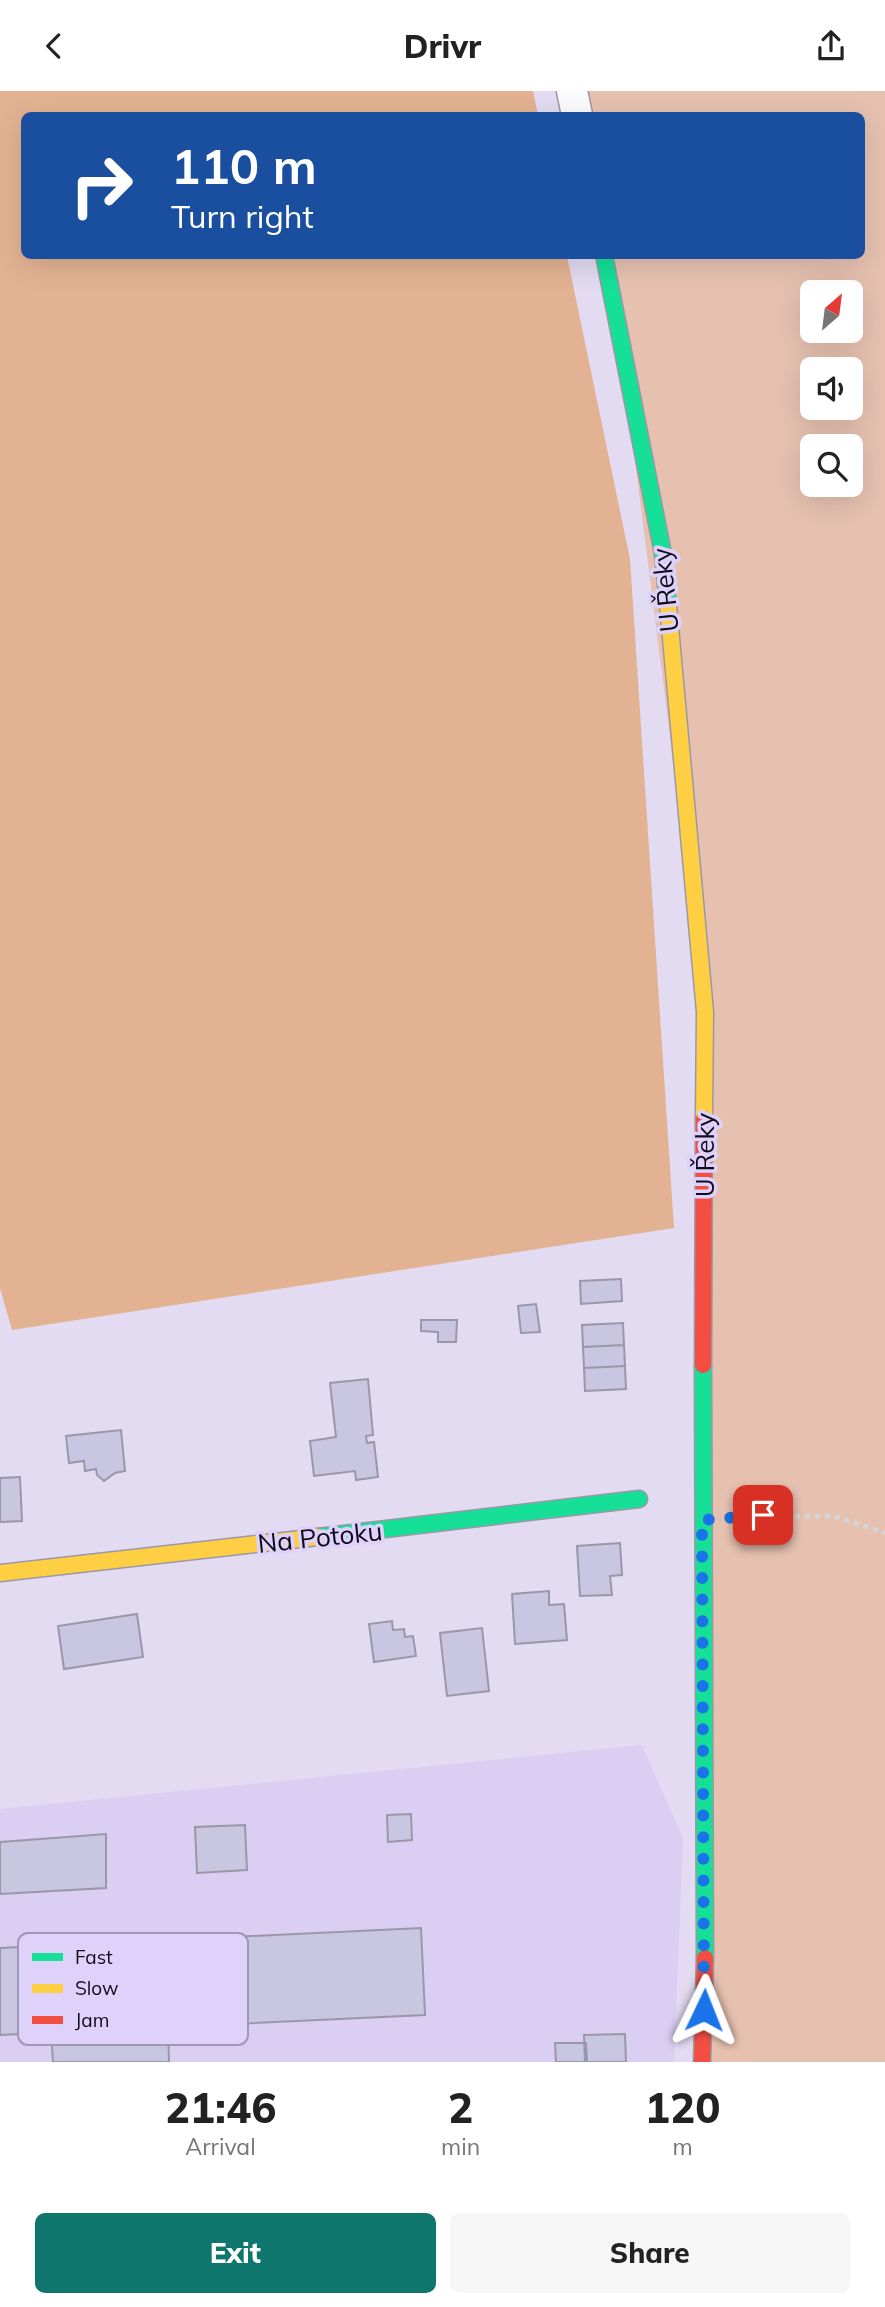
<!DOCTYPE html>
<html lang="en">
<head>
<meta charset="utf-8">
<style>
	:root { --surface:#fff; --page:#f6f6f6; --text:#222; --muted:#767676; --accent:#0f766e }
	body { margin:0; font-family:Mulish,sans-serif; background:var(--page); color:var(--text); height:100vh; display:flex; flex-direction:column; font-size:26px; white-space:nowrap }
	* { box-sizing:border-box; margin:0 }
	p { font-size:23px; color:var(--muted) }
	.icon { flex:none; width:38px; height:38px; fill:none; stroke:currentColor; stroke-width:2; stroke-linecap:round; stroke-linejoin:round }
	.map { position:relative; height:1971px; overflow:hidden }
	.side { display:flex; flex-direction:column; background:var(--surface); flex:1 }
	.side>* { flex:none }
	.hud { position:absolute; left:21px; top:21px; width:844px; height:147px; border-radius:10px; box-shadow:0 7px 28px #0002; background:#1a4fa0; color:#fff; overflow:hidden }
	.needle { width:46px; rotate:28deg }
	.tools { position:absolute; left:800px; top:189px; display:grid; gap:14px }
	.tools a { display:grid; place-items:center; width:63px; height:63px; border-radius:10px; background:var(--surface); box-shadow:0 7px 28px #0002; font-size:35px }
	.pin { position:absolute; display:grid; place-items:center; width:60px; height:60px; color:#fff; margin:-30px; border-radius:14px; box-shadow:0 4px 10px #0006 }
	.me { position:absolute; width:77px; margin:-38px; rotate:2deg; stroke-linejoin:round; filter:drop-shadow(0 0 5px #0008) }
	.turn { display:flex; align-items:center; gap:24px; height:147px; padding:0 35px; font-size:32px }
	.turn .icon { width:91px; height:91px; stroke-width:2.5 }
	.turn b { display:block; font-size:49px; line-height:60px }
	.eta { display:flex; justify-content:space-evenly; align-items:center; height:119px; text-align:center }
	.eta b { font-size:42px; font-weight:800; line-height:49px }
	.button { display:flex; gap:14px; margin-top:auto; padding:14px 35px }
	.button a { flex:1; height:80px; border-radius:10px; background:var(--accent); color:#fff; font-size:28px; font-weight:800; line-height:80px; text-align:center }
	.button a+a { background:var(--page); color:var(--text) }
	header { display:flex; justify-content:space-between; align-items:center; height:91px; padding:0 35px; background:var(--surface); font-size:32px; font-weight:800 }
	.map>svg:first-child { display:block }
</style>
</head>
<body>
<header><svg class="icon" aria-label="back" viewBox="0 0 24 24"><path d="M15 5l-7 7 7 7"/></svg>Drivr<svg class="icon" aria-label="share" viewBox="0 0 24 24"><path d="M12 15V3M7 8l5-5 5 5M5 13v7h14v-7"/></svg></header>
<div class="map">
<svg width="885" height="1971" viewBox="0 0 885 1971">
	<rect width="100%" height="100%" fill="#e2dbf1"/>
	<!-- built -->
	<path fill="#dacef2" d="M642,1654L683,1747L674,1971H0V1718Z"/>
	<!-- green -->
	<path fill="#e6c1b0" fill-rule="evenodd" d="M580,0H885V1971H703L705,921L609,165L861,164V24H584ZM812,201H850V240H812ZM812,278H850V317H812ZM812,355H850V394H812Z"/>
	<!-- forest -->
	<path fill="#e3b292" d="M0,0H533L538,24H24V164L567,165L630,468L674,1137L12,1239L0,1197Z"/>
	<!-- building -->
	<path fill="#c8c6e1" stroke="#9a97a8" stroke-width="2" d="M621,1188L622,1210L581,1213L580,1190Z
		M536,1213L540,1241L521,1242L518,1215Z
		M421,1229H457L456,1251H438V1241L421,1240Z
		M623,1232L624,1254L583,1256L582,1234Z
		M624,1254L625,1275L584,1277L583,1256Z
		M625,1275L626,1298L585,1300L584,1277Z
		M368,1288L373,1344L366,1345L367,1352L374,1351L378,1386L356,1389L355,1380L314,1385L310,1350L336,1346L330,1292Z
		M121,1339L125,1380L115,1382L104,1390L97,1384L96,1378L85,1380L84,1370L69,1372L66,1345Z
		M20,1386L22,1430L0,1431V1387Z
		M620,1452L622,1484L610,1485L612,1504L580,1505L577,1455Z
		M549,1500V1514L564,1513L567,1549L515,1553L512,1503Z
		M137,1523L143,1566L64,1578L58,1535Z
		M392,1530L393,1539L404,1538L405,1546L413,1545L416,1565L374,1571L369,1533Z
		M482,1537L489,1600L447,1605L440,1542Z
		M411,1723L412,1749L388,1751L387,1724Z
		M245,1734L247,1779L197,1782L195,1736Z
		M106,1743V1797L0,1803V1751Z
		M421,1837L425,1924L0,1944V1857Z
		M168,1936L169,1971H53L51,1941Z
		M625,1943L626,1971H585L584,1944Z
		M555,1952H586L587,1971H556Z"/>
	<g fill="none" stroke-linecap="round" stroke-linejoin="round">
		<defs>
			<path id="street" d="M572,0L577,24"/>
			<path id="fast" d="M604,164L663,463L668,514
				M703,1274L705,1867
				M318,1446L639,1408"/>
			<path id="slow" d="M668,514L705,921L704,1028
				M0,1482L318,1446"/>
			<path id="jam" d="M703,1274L704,1028
				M702,1971L705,1867"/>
		</defs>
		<!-- street casing -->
		<use href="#street" stroke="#9c97a7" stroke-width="33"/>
		<!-- fast casing -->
		<use href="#fast" stroke="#9c97a7" stroke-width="19"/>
		<!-- slow casing -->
		<use href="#slow" stroke="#9c97a7" stroke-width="19"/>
		<!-- jam casing -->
		<use href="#jam" stroke="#9c97a7" stroke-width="19"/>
		<!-- path -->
		<path stroke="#d6d4db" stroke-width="4.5" stroke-dasharray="5 5" stroke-linecap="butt" d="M735,1426L834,1425L885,1442"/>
		<!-- street -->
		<use href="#street" stroke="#fbfafd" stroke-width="30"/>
		<!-- fast -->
		<use href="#fast" stroke="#16e098" stroke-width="16"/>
		<!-- slow -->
		<use href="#slow" stroke="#ffcf43" stroke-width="16"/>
		<!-- jam -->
		<use href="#jam" stroke="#f24e42" stroke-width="16"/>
	</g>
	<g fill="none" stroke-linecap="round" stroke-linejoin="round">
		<!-- route -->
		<path stroke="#1a73e8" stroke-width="12" stroke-dasharray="0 21.6" d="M704,1919L702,1429L763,1424"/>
	</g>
	<g text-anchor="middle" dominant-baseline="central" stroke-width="7" stroke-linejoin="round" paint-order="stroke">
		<!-- street labels -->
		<g font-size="26" fill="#0f0b18" stroke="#ded2fa">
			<text transform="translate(665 499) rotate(-96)">U Řeky</text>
			<text transform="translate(704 1064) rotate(-90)">U Řeky</text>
			<text transform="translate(320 1446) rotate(-6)">Na Potoku</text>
		</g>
	</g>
	<!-- legend -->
	<rect x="18" y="1842" width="230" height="112" rx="10" fill="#ded2fa" stroke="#a096b6" stroke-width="2"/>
	<rect x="32" y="1862" width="31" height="8" fill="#16e098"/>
	<rect x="32" y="1893" width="31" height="9" fill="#ffcf43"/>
	<rect x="32" y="1925" width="31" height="8" fill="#f24e42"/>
	<g font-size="19" fill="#0f0b18">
		<text x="75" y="1873">Fast</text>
		<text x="75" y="1904">Slow</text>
		<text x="75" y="1936">Jam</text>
	</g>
</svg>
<div class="tools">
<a><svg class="needle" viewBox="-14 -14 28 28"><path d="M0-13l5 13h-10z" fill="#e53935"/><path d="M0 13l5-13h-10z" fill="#767676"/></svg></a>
<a><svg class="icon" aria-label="sound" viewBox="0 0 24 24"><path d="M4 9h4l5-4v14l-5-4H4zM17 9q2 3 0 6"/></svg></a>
<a><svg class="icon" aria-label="search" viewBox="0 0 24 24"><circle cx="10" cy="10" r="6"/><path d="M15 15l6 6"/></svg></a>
</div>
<div class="pin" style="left:763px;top:1424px;background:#d93025"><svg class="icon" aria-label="arrive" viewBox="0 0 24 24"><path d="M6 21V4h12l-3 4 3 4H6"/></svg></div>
<svg class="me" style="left:704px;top:1919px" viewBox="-20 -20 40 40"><path d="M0-17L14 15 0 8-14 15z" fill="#1a73e8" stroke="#fff" stroke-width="4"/></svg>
<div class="hud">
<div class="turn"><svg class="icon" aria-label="right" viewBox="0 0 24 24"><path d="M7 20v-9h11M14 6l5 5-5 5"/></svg><div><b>110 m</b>Turn right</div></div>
</div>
</div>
<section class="side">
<div class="eta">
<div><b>21:46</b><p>Arrival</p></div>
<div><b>2</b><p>min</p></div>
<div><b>120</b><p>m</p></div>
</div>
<div class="button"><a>Exit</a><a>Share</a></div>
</section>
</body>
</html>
